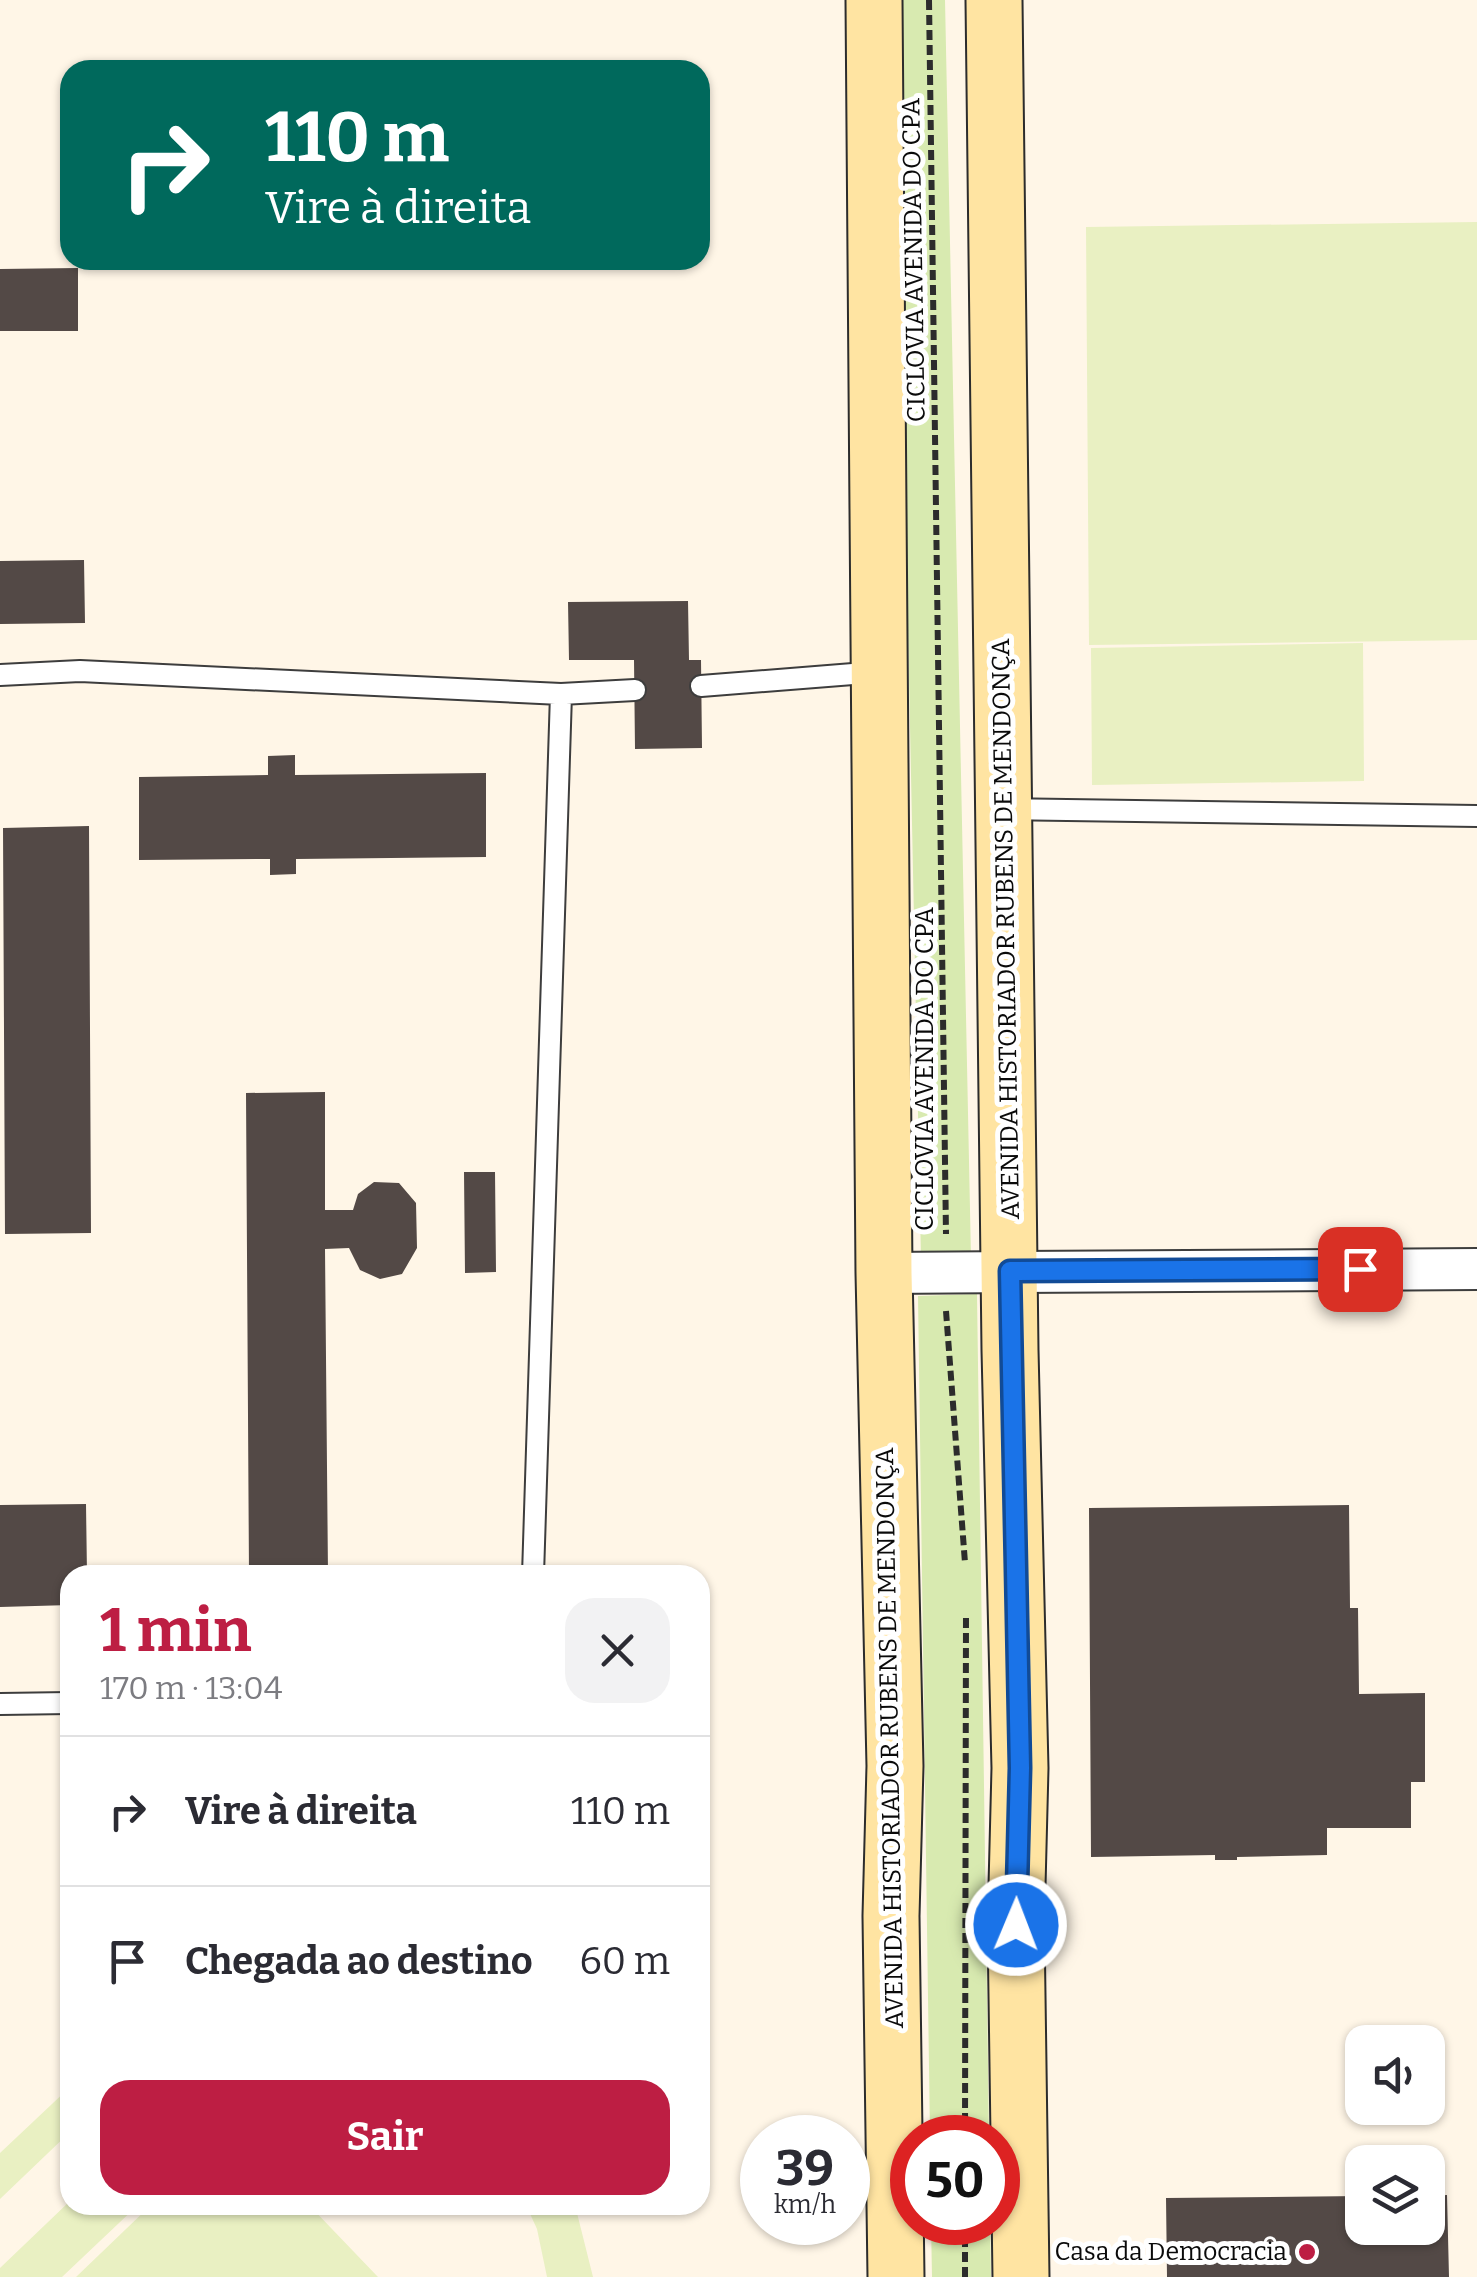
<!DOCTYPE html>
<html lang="pt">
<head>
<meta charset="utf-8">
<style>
	:root { --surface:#fff; --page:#f2f2f3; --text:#2b2b33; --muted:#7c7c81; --line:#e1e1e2; --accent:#bd1e43 }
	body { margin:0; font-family:Bitter,serif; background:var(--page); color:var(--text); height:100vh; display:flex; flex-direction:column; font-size:38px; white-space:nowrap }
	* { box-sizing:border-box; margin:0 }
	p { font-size:32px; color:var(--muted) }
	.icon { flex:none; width:55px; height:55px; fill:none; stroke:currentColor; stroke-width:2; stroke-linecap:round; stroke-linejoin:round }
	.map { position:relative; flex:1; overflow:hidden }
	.details { position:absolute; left:60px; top:1565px; width:650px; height:650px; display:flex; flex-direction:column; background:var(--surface); border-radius:30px; box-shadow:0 2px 8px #0004 }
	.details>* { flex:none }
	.guide { position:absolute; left:60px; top:60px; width:650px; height:210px; border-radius:30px; box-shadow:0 2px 8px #0004; background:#00695c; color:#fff; overflow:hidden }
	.buttons { position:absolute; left:1345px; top:2025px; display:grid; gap:20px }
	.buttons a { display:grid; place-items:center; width:100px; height:100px; border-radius:20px; background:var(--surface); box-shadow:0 2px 8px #0004; font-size:50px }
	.speed { position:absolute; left:740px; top:2115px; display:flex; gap:20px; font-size:50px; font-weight:700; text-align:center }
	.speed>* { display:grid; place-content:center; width:130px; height:130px; border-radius:50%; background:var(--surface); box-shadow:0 2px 8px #0004; line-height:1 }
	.speed small { font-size:25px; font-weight:400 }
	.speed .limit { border:15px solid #d22; background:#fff; color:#111 }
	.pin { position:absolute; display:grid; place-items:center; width:85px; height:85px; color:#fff; margin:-42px; border-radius:20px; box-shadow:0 5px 15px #0006 }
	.me { position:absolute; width:110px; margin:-55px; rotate:1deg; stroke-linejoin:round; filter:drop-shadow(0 0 8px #0008) }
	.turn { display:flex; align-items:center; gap:35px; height:210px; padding:0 40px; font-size:45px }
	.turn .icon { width:130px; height:130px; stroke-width:2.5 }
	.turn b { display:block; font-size:70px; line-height:85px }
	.round { display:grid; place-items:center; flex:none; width:105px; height:105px; border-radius:30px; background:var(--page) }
	.head { display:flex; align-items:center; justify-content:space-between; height:170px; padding:0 40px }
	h1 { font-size:60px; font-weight:700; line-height:75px; color:var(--accent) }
	.button { display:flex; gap:20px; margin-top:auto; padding:20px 40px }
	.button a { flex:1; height:115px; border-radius:30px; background:var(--accent); color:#fff; font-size:40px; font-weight:700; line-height:115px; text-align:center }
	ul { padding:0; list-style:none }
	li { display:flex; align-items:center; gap:30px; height:150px; padding:0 40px; border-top:2px solid var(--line) }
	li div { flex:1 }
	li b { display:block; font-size:38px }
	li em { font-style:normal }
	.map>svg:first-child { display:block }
</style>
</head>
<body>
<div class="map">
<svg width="1477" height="2277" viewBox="0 0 1477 2277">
	<rect width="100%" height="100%" fill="#fff6e7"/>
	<!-- green -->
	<path fill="#d8eab0" d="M895,0H945L971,1258L921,1259Z
		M977,1294L989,2137H930L918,1296Z
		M931,2223H990L991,2277H932Z"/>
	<!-- pitch -->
	<path fill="#e9f0c2" d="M1477,222V640L1089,645L1086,227Z
		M1363,643L1364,781L1092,785L1091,648Z
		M70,2087V2132L0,2199V2153Z
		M70,2201V2205H138L62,2277H0V2268Z
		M151,2205H309L378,2277H76Z
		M526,2205H575L593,2277H547L537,2229Z"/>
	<!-- building -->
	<path fill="#534946" d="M78,268V331H0V269Z
		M84,560L85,623L0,624V561Z
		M688,601L689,660H701L702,748L635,749L634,660H569L568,602Z
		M295,755V775L486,773V857L296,859V874L270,875V859L139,860V777L268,775V756Z
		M89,826L91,1233L5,1234L3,828Z
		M325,1092V1210H353L358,1194L374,1182L399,1183L416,1203L417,1248L402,1274L380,1279L360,1270L349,1248L325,1249L328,1575H249L246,1093Z
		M464,1172H495L496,1272L465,1273Z
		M86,1504L87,1575H70V1605L0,1607V1505Z
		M1349,1505L1350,1608H1358L1359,1694L1425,1693V1782H1411V1828H1327V1855L1237,1857V1860H1215V1855L1091,1857L1089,1508Z
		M1447,2195L1449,2277H1167L1166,2198L1362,2196V2228H1428V2196Z"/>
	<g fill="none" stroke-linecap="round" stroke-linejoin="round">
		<defs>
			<path id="service" d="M0,675L80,671L561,694L533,1575
				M701,686L878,672
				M561,694L635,690
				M1007,809L1477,816
				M0,1704L70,1703"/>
			<path id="minor" d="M884,1273L1477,1269"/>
			<path id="secondary" d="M874,0L884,1273L895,1766L891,1916L896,2277
				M994,0L1010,1350L1020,1768L1016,1925L1021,2277"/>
		</defs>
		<!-- service casing -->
		<use href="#service" stroke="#3d3d3d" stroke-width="24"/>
		<!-- minor casing -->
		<use href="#minor" stroke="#3d3d3d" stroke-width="44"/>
		<!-- secondary casing -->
		<use href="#secondary" stroke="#2c2c2c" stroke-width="59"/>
		<!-- path -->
		<path stroke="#2c2c2c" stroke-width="6" stroke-dasharray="10 5" stroke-linecap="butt" d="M929,0L946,1234
			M946,1311L965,1563
			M965,2138L966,1615
			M965,2222V2277"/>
		<!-- service -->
		<use href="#service" stroke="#fff" stroke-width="20"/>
		<!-- minor -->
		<use href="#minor" stroke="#fff" stroke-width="40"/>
		<!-- secondary -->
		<use href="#secondary" stroke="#ffe4a2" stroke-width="55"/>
	</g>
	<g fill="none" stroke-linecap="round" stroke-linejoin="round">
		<defs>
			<path id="route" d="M1016,1925L1020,1768L1010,1271L1360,1269"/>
		</defs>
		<!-- route casing -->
		<use href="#route" stroke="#114b97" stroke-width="25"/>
		<!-- route -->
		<use href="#route" stroke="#1a73e8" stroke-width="18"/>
	</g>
	<!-- markers -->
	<circle fill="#bd1e43" stroke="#fff" stroke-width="4" cx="1307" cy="2252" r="10"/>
	<g text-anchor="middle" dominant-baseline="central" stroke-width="10" stroke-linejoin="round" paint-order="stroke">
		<!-- street labels -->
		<g font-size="25" fill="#0a0a0a" stroke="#fff">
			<text transform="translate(914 260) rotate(-91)">CICLOVIA AVENIDA DO CPA</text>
			<text transform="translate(1006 929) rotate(-91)">AVENIDA HISTORIADOR RUBENS DE MENDONÇA</text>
			<text transform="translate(925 1069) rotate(-90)">CICLOVIA AVENIDA DO CPA</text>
			<text transform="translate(890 1738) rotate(-91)">AVENIDA HISTORIADOR RUBENS DE MENDONÇA</text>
		</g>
		<!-- poi labels -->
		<g font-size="25" fill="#0a0a0a" stroke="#fff" text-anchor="end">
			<text x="1287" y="2252">Casa da Democracia</text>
		</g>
	</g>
</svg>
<div class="buttons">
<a><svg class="icon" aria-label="sound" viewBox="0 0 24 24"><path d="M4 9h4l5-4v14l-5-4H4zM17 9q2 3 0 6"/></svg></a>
<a><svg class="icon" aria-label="layers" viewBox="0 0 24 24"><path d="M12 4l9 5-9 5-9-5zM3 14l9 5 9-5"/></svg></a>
</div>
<div class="speed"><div>39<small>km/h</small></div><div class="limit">50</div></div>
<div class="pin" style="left:1360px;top:1269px;background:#d93025"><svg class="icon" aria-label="arrive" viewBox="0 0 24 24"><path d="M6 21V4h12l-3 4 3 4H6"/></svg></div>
<svg class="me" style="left:1016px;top:1925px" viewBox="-20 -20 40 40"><circle r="17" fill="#1a73e8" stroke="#fff" stroke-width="3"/><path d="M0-11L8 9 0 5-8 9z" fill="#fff"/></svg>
<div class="guide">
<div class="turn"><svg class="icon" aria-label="right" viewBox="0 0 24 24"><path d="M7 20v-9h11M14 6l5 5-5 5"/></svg><div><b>110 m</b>Vire à direita</div></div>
</div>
<section class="details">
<div class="head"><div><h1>1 min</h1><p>170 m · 13:04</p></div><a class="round"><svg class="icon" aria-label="close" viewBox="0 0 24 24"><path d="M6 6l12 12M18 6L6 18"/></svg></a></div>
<ul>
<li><svg class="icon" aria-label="right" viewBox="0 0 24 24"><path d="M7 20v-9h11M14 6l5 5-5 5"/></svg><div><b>Vire à direita</b></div><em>110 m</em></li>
<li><svg class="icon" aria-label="arrive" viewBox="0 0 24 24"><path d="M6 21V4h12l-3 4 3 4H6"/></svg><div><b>Chegada ao destino</b></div><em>60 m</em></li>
</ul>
<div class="button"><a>Sair</a></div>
</section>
</div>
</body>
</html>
